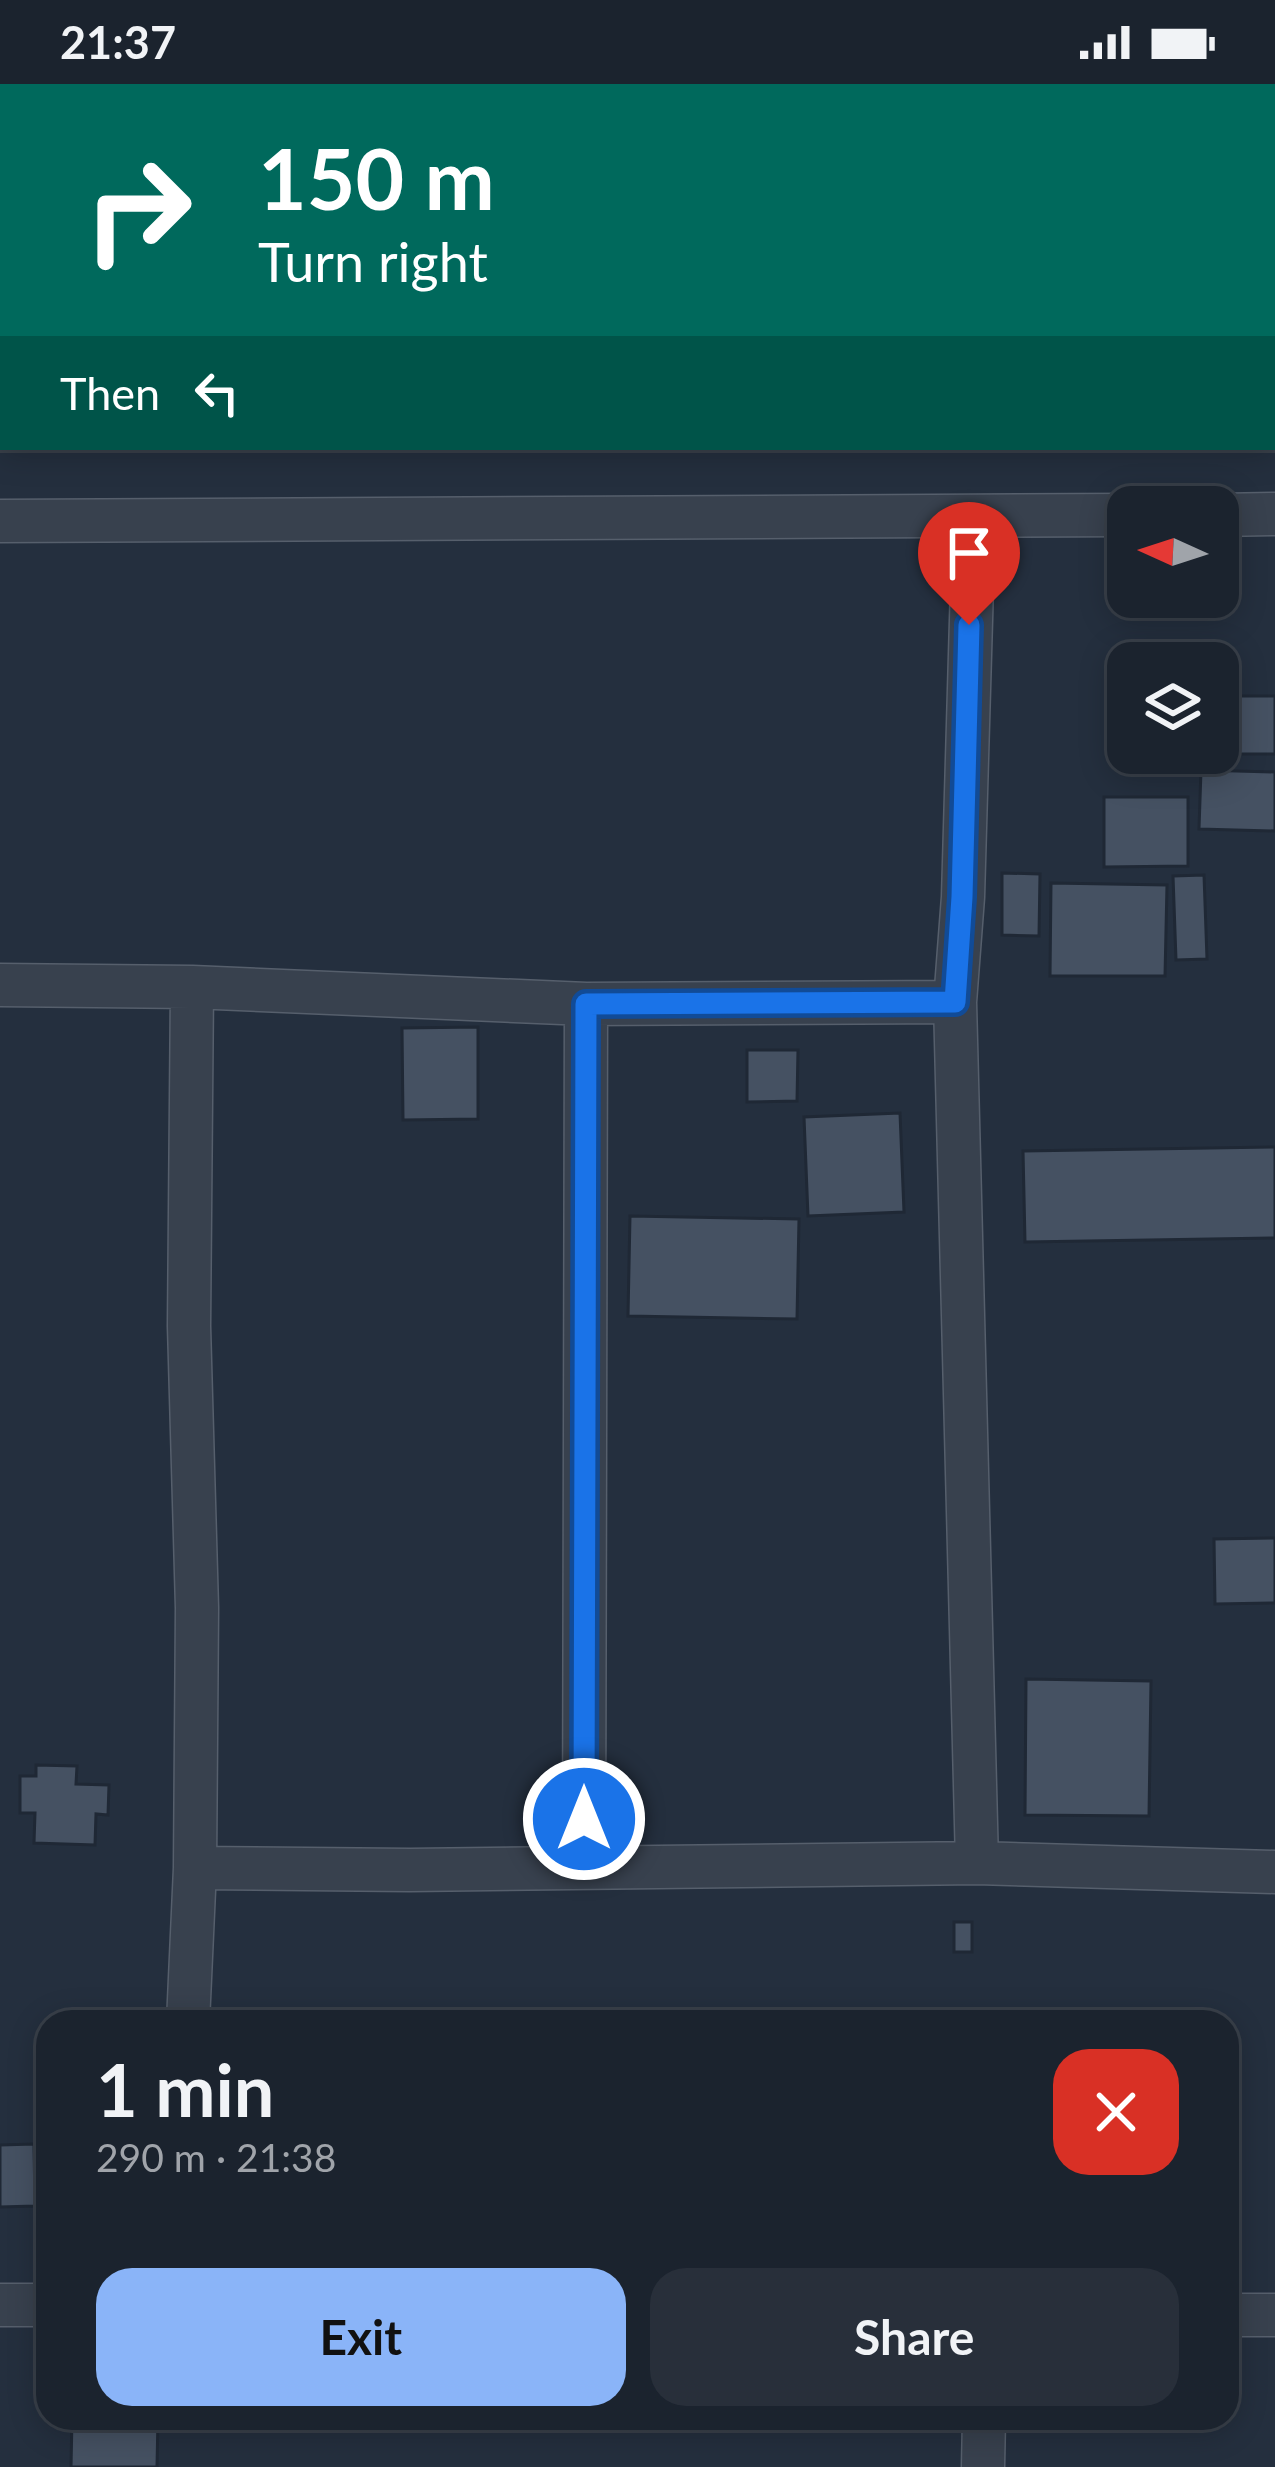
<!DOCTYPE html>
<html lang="en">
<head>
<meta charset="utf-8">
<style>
	:root { --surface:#1b232e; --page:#282f3a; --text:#f1f3f6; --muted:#a0a4aa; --line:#39404a; --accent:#8ab4f8 }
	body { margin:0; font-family:Lato,sans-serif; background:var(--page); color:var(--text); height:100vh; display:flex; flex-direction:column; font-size:45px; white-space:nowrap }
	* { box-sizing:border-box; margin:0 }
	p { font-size:39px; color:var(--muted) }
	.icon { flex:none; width:66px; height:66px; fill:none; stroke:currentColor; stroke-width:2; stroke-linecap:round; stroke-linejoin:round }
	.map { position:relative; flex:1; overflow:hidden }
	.details { position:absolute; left:36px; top:1926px; width:1203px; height:420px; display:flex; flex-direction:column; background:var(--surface); border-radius:36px; box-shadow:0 6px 30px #0003,0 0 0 3px var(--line) }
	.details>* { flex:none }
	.guide { position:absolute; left:0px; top:0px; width:1275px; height:366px; box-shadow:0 6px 30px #0003,0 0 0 3px var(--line); background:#00695c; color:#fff; overflow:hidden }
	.needle { width:78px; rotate:273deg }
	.fabs { position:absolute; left:1107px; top:402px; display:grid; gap:24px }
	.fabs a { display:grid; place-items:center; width:132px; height:132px; border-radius:24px; background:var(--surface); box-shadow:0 6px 30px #0003,0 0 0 3px var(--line); font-size:60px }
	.pin { position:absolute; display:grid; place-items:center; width:102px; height:102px; color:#fff; margin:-123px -51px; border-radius:50% 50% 50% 0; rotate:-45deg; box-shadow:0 0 12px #0007 }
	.pin .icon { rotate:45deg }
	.me { position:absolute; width:132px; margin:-66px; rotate:0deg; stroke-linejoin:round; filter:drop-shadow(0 0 9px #0008) }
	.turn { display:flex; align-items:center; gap:42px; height:252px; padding:0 60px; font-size:54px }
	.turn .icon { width:156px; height:156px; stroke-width:2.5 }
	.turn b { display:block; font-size:84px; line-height:102px }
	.then { display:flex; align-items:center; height:114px; padding:0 60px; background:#0003; gap:24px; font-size:45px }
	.round { display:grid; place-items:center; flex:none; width:126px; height:126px; border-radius:36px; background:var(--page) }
	.headline { display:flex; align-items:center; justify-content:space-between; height:204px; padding:0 60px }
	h1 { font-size:72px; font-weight:700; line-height:90px }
	.button { display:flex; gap:24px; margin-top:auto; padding:24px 60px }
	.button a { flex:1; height:138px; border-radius:36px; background:var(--accent); color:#111; font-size:48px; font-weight:700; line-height:138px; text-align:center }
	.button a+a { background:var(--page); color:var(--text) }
	.status { display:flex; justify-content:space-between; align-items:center; height:84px; padding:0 60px; background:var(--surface); direction:ltr }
	.status svg { height:33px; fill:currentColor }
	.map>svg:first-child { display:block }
</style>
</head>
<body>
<div class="status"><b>21:37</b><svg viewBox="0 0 49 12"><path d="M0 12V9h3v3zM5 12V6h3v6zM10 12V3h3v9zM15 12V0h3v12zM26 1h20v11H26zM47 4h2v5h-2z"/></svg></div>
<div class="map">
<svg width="1275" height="2383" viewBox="0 0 1275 2383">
	<rect width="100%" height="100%" fill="#242f3e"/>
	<!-- building -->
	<path fill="#455162" stroke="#1f2835" stroke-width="3" d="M1218,612H1275V670H1195L1218,669Z
		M1201,686L1275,688V747L1199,745Z
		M1104,713H1188V782L1104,783Z
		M1002,789L1040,790L1039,852L1002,851Z
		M1204,791L1207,875L1176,876L1173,792Z
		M1051,799L1167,801L1165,892H1050Z
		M478,943V1035L403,1036L402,944Z
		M747,966H798L797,1017L747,1018Z
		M900,1029L904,1128L808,1132L804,1033Z
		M1275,1063V1154L1025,1158L1023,1067Z
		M630,1132L799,1135L797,1235L628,1232Z
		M1275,1454V1519L1215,1520L1214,1455Z
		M1026,1595L1151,1597L1149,1732L1025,1731Z
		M36,1681L77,1682L76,1700L109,1701L108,1731L96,1730L95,1761L34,1759L35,1729H20V1692H36Z
		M954,1838H972V1868H954Z
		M34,2060L35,2122L0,2123V2061Z
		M72,2334H158L157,2383H71Z"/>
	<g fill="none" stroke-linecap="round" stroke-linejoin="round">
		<defs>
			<path id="minor" d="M1218,431L1275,430
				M974,432L963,813L955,918L977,1779
				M0,437L1128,431
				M0,901L192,903L586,920L955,918
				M584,1783L586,920
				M195,1784L410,1786L977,1779L1275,1788
				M188,1938L195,1784L197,1524L189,1242L192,903
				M0,2221H48
				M1227,2231H1275
				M983,2383L984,2334"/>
		</defs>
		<!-- minor casing -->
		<use href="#minor" stroke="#565f6c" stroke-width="45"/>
		<!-- minor -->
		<use href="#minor" stroke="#38414e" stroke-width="42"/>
	</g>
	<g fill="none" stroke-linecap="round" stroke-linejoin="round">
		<defs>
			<path id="route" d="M584,1735L586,920L955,918L962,813L969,541"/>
		</defs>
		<!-- route casing -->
		<use href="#route" stroke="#114b97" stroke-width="30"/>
		<!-- route -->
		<use href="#route" stroke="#1a73e8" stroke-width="21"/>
	</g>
</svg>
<div class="fabs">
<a><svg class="needle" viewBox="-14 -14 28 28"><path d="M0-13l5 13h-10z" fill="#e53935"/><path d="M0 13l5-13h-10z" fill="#a0a4aa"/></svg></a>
<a><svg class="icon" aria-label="layers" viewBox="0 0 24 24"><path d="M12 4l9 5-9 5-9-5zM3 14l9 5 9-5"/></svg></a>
</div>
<div class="pin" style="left:969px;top:541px;background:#d93025"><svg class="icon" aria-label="arrive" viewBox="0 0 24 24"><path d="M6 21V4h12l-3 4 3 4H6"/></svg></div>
<svg class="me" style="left:584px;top:1735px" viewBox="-20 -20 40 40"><circle r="17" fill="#1a73e8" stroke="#fff" stroke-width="3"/><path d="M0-11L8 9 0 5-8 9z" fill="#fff"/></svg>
<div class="guide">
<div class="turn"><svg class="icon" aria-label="right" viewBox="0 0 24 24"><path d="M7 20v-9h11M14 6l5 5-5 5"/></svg><div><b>150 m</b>Turn right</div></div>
<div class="then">Then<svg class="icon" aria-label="left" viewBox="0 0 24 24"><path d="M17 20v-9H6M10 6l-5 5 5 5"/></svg></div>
</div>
<section class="details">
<div class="headline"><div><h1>1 min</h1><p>290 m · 21:38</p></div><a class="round" style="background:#d93025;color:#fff"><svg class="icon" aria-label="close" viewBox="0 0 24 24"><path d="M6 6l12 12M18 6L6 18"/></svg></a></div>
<div class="button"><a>Exit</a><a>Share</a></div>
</section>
</div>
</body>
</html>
